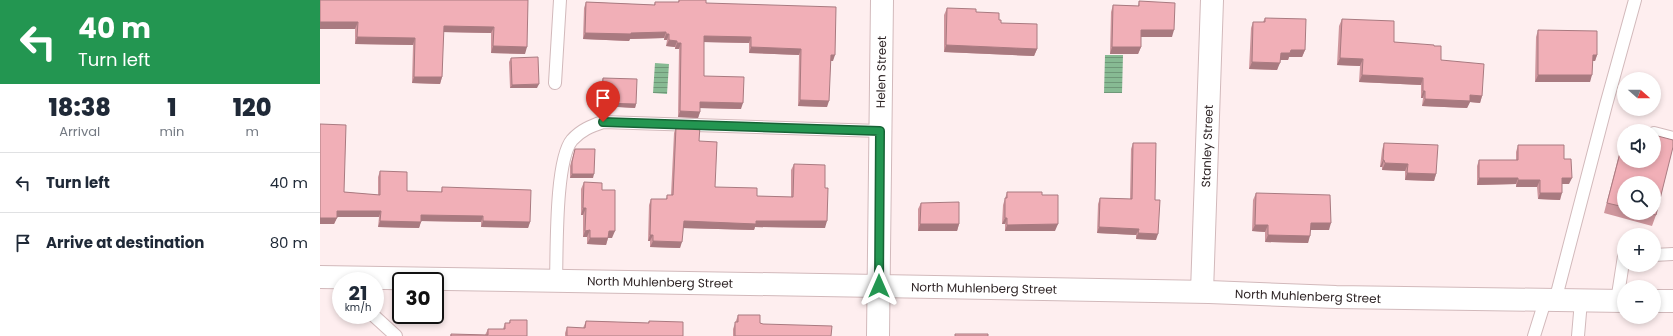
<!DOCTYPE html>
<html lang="en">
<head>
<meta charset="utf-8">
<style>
	:root { --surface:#fff; --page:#f2f2f3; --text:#1f2937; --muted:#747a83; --line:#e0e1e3 }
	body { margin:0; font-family:Poppins,sans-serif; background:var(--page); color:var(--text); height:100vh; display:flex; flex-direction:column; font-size:15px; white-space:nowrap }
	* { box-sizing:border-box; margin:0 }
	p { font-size:13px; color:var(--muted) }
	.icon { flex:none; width:22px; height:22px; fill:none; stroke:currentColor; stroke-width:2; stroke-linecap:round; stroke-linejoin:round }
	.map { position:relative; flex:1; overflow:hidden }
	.panel { display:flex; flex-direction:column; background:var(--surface); width:320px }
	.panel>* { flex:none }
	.guide { background:#239651; color:#fff; overflow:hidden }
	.needle { width:26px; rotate:111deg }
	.controls { position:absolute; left:1297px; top:72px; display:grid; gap:8px }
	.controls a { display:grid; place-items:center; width:44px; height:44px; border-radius:50%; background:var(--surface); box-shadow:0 2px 6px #0003; font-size:20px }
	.speed { position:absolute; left:12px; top:272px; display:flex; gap:8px; font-size:20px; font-weight:700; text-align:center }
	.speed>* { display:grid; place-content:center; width:52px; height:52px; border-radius:50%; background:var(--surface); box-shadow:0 2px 6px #0003; line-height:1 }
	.speed small { font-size:10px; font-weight:400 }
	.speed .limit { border:2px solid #111; border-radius:6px; background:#fff; color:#111 }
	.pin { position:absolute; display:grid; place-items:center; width:34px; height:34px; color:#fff; margin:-41px -17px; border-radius:50% 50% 50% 0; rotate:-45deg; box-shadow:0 0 4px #0007 }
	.pin .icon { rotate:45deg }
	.me { position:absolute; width:44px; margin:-22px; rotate:0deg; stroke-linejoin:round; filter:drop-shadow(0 0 3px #0008) }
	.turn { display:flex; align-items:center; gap:14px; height:84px; padding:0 12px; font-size:18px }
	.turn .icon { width:52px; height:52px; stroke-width:2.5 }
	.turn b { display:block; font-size:28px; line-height:34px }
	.eta { display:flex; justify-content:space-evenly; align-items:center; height:68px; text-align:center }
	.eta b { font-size:24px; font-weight:800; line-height:28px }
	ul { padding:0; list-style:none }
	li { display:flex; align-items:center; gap:12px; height:60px; padding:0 12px; border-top:1px solid var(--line) }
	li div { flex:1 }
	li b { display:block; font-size:15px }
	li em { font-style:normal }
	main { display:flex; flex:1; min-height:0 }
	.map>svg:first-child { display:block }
</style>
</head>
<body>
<main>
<section class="panel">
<div class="guide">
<div class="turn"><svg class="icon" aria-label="left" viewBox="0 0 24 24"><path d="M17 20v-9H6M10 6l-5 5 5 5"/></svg><div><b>40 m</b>Turn left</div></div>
</div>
<div class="eta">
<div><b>18:38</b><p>Arrival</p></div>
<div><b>1</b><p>min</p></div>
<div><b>120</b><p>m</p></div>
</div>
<ul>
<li><svg class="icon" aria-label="left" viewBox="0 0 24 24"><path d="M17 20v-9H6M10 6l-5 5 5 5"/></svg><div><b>Turn left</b></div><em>40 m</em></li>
<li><svg class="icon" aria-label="arrive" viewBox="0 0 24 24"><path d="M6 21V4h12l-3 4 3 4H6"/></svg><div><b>Arrive at destination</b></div><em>80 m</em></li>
</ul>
</section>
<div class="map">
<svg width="1353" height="336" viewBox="0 0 1353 336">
	<defs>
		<pattern id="water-rules" width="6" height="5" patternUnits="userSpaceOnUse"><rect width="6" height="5" fill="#87ba93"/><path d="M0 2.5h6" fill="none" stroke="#6f9778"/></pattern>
	</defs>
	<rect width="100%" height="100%" fill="#feeeef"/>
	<!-- water -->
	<path fill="url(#water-rules)" d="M785,55H803L802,93H784Z
		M335,63L349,64L347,94L333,93Z"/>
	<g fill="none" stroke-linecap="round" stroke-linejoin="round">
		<defs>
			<path id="lane" d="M235,83L240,0
				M1334,133L1353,138
				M1334,255L1353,254
				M236,280C237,252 235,160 252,140C261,130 271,126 283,122L560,131
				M1235,301L1286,105L1315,0
				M1297,301L1304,256
				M53,315L76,336
				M1214,336L1225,301
				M1258,336L1261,301"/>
			<path id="street" d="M0,277L559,286L889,292L1016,297L1304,301
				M882,292L892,0
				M1334,301H1353
				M558,336L562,0"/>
		</defs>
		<!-- lane casing -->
		<use href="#lane" stroke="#d2b9bb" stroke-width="14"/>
		<!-- street casing -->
		<use href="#street" stroke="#d2b9bb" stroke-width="24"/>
		<!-- lane -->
		<use href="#lane" stroke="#fff" stroke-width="12"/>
		<!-- street -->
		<use href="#street" stroke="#fff" stroke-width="22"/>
	</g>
	<!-- wall -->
	<path fill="#cf969d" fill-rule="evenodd" d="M0,0H208L205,54L171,53V33L123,32L122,77L120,84L92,83L93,45L35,44V29H0Z
		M359,0L386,3L513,61H511L507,107L478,106L479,55L429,53V43L384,42V76L421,109L380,108V112L378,118L358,117L359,49H355V47L346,46L347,40H344V38L310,39L309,41L263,39L264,8L266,2L334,5L335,2H358Z
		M819,1L852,37H821V47L818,54H790L791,12L793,5L818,6Z
		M627,8L656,12L679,20L681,23L717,49L714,56L624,52V15Z
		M945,18L985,50L982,57H969L968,60H960L957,70L929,69L931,28L933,22H943Z
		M1022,19L1074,42L1114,46L1121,60L1162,96L1160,103L1150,102L1147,108L1102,106L1103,98H1101V85L1039,82L1040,66L1017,65L1019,26Z
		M1218,30L1277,55L1275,61H1272L1270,82H1215L1216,37Z
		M191,58L217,88H190L189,62Z
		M283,78L316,104L315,108L281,106L282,81Z
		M0,124L24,192L58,195V177L60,171L87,191L121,192L122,187L210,222L208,228L161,227V222L101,221L99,228L58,227L59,217H17L14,224H0Z
		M356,127L379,141L395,187L437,196L471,197V170L474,164L505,228L435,227L434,230L363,228L360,248L330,247V241H328L329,205L331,199H346L347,195H351L354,133Z
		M1304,135V161L1336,215L1332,226L1284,213ZM1304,183L1334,213H1304Z
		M813,143L835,200L836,240L816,239V235L777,233L778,204L780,198L810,199L811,149Z
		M1064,143L1116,174L1114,181L1085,180V171L1062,170V167H1060L1062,150Z
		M1198,145L1244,159L1249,184H1242L1240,200L1218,199L1217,187H1196V184L1157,185V166L1159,160H1196V152Z
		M255,149L273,178H250V166Z
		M264,182L282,190L292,238H288L286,245L267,244V237H263V215H261V189Z
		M687,192L722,195L735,231H685V224H682L683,205Z
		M936,193L1009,230H990L988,243L945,242V232L932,231L933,200Z
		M601,203L639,224L637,231H598V209Z
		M418,315L443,324L511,336H413V329Z
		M190,320L207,336H130L131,334L165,335L168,329H183L185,323H189Z
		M266,321L328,323L329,321L363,336H245V333L247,327L263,328Z"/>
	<!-- shaded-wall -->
	<path fill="#a97a80" d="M0,22H38L35,29H0Z
		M124,26L174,27L171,33L121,32Z
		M821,30H854L852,37H818Z
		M346,32L344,38L310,39L309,41L263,39L265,33Z
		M346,34H349L347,40H344Z
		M384,36L431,37L429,43L382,42Z
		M37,37L95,38L93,45L35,44Z
		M349,40L357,41L355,47L346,46Z
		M357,43H361L359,49H355Z
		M626,45L717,49L714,56L624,52Z
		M173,46L207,47L205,54L171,53Z
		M431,47L481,49L479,55L429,53Z
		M792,47H821L818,54H790Z
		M971,50H985L982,57H969L968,60H958L961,53Z
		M511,55H515L513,61H509Z
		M1273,55H1277L1275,61H1270Z
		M1020,58L1043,59L1040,66L1017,65Z
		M932,62L960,63L957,70L929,69Z
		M1042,75L1103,78L1101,85L1039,82Z
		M1218,75H1272L1270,82H1215Z
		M94,77H122L120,84L92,83Z
		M219,84L217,88H190L192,85Z
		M1103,91H1105L1103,98H1101Z
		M1150,95L1162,96L1160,103L1150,102L1147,108L1102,106L1105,99Z
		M480,100L509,101L507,107L478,106Z
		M380,102L423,103L421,109L378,108Z
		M282,103L316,104L315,108L281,106Z
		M360,111L380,112L378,118L358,117Z
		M1063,160H1064L1062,167H1060Z
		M1065,163L1088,164L1085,171L1062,170Z
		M1087,173L1116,174L1114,181L1085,180Z
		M252,174H274L273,178H250Z
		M1159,178H1198L1196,184L1157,185Z
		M1242,178H1252L1249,184H1240Z
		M1198,180H1220L1217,187H1196Z
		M1220,193H1242L1240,200L1218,199Z
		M263,208H266L263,215H261Z
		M17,211H61L59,217H15Z
		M101,215L163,216L161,222L99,221Z
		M0,218H17L14,224H0Z
		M685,218H687L685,224H682Z
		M60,221L101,222L99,228L58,227Z
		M163,221L210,222L208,228L161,227Z
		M364,221H507L505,228L435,227L434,230L362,228Z
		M991,223H1011L1009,230H988Z
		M600,224H639L637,231H598Z
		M738,224L735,231H685L687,225Z
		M935,225H948L945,232L932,231Z
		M779,227L819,229L816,235L777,233Z
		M270,230L267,237H263L265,231Z
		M289,231H295L292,238H286Z
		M818,233L838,234L836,240L816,239Z
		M330,235H333L330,241H328Z
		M948,235L990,236L988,243L945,242Z
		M270,238H288L286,245L267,244Z
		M333,241L362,242L360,248L330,247Z"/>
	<!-- building -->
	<path fill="#f1afb7" stroke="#a97a80" d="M0,0H208L207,47L173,46L174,27L124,26L122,77H94L95,38L37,37L38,22H0Z
		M359,0H386V3L516,7L515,55H511L509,101L480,100L481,49L431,47V37L384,36V76L424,77L423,103L380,102V112L360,111L361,43H357V41L349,40V34H346V32L311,33V34L265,33L266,2L335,5V2H359Z
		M819,1L855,3L854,30H821V47H792L793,5L819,6Z
		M627,8L656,9V12L679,13V20H681V23L717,24V49L626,45Z
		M945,18L986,19L985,50H971L970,53H961L960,63L932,62L933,22H945Z
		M1022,19L1074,21V42L1114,45V46H1121V60L1164,64L1162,96L1150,95V101L1105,99V91H1103V78L1042,75L1043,59L1020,58Z
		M1218,30L1277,31V55H1273L1272,75H1218Z
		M218,57L219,84L192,85L191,58Z
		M283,78L317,79L316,104L282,103Z
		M0,124L26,125L24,192L60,195V171L87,172V191L122,192V187L211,190L210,222L163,221V216L101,215V222L60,221L61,211H17V218H0Z
		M360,126H380L379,141L397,142L395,187L437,188V196L473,197L474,164L505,165V188H508L507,221H436V224L364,221L362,242L333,241V235H330L331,199H347V195H353L356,127Z
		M1307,128L1318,131H1306Z
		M1334,135L1353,140V147L1336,215L1326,213H1334V183H1304V207L1287,203L1304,138V161H1334Z
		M813,143H836L835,200H840L838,234L818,233L819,229L779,227L780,198L812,199Z
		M1064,143L1118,145L1116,174L1087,173L1088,164L1065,163L1064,160H1063Z
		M1198,145H1244V159H1251L1252,178H1242V193H1220V180H1198V178H1159V160H1198Z
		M255,149H275L274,174H252V162Z
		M264,182L282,183V190H295V231H289L288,238H270V230L265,231L266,208H263Z
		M687,192H722V195H738V224L687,225V218H685V198H687Z
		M936,193L1010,195L1011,223H991L990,236L948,235V225H935Z
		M639,202V224H600L601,203Z
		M418,315H440V323L443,324L512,326L511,336H415V322H418Z
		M190,320H207V336H131V334L168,335V329H185V323H190Z
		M266,321L329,323V321L363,322V336H247V327L265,328Z
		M635,334H668V336H635Z"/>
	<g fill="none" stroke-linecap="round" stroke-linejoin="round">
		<defs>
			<path id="route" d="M283,122L560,131L559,286"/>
		</defs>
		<!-- route casing -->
		<use href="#route" stroke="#176235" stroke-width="10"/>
		<!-- route -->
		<use href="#route" stroke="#239651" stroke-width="7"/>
	</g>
	<g text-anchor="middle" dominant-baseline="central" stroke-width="4" stroke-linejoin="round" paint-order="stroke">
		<!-- street labels -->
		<g font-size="12" fill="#2f2526" stroke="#fff">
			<text transform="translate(561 72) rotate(-89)">Helen Street</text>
			<text transform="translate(887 146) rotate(-88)">Stanley Street</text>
			<text transform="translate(340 282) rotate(1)">North Muhlenberg Street</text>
			<text transform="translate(664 288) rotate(1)">North Muhlenberg Street</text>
			<text transform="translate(988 296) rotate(2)">North Muhlenberg Street</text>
		</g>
	</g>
</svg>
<div class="controls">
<a><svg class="needle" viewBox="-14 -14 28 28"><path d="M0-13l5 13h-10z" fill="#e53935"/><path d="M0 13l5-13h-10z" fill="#747a83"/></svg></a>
<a><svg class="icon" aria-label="sound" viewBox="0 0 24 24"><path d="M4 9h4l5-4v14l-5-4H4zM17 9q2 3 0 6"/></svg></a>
<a><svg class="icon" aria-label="search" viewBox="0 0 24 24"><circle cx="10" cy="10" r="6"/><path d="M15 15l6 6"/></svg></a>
<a>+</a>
<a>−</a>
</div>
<div class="speed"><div>21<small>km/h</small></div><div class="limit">30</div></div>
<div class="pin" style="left:283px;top:122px;background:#d93025"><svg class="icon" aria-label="arrive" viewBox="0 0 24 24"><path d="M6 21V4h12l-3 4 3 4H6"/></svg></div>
<svg class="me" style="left:559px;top:286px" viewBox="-20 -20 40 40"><path d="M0-17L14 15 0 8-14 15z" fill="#239651" stroke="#fff" stroke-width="4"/></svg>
</div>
</main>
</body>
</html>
